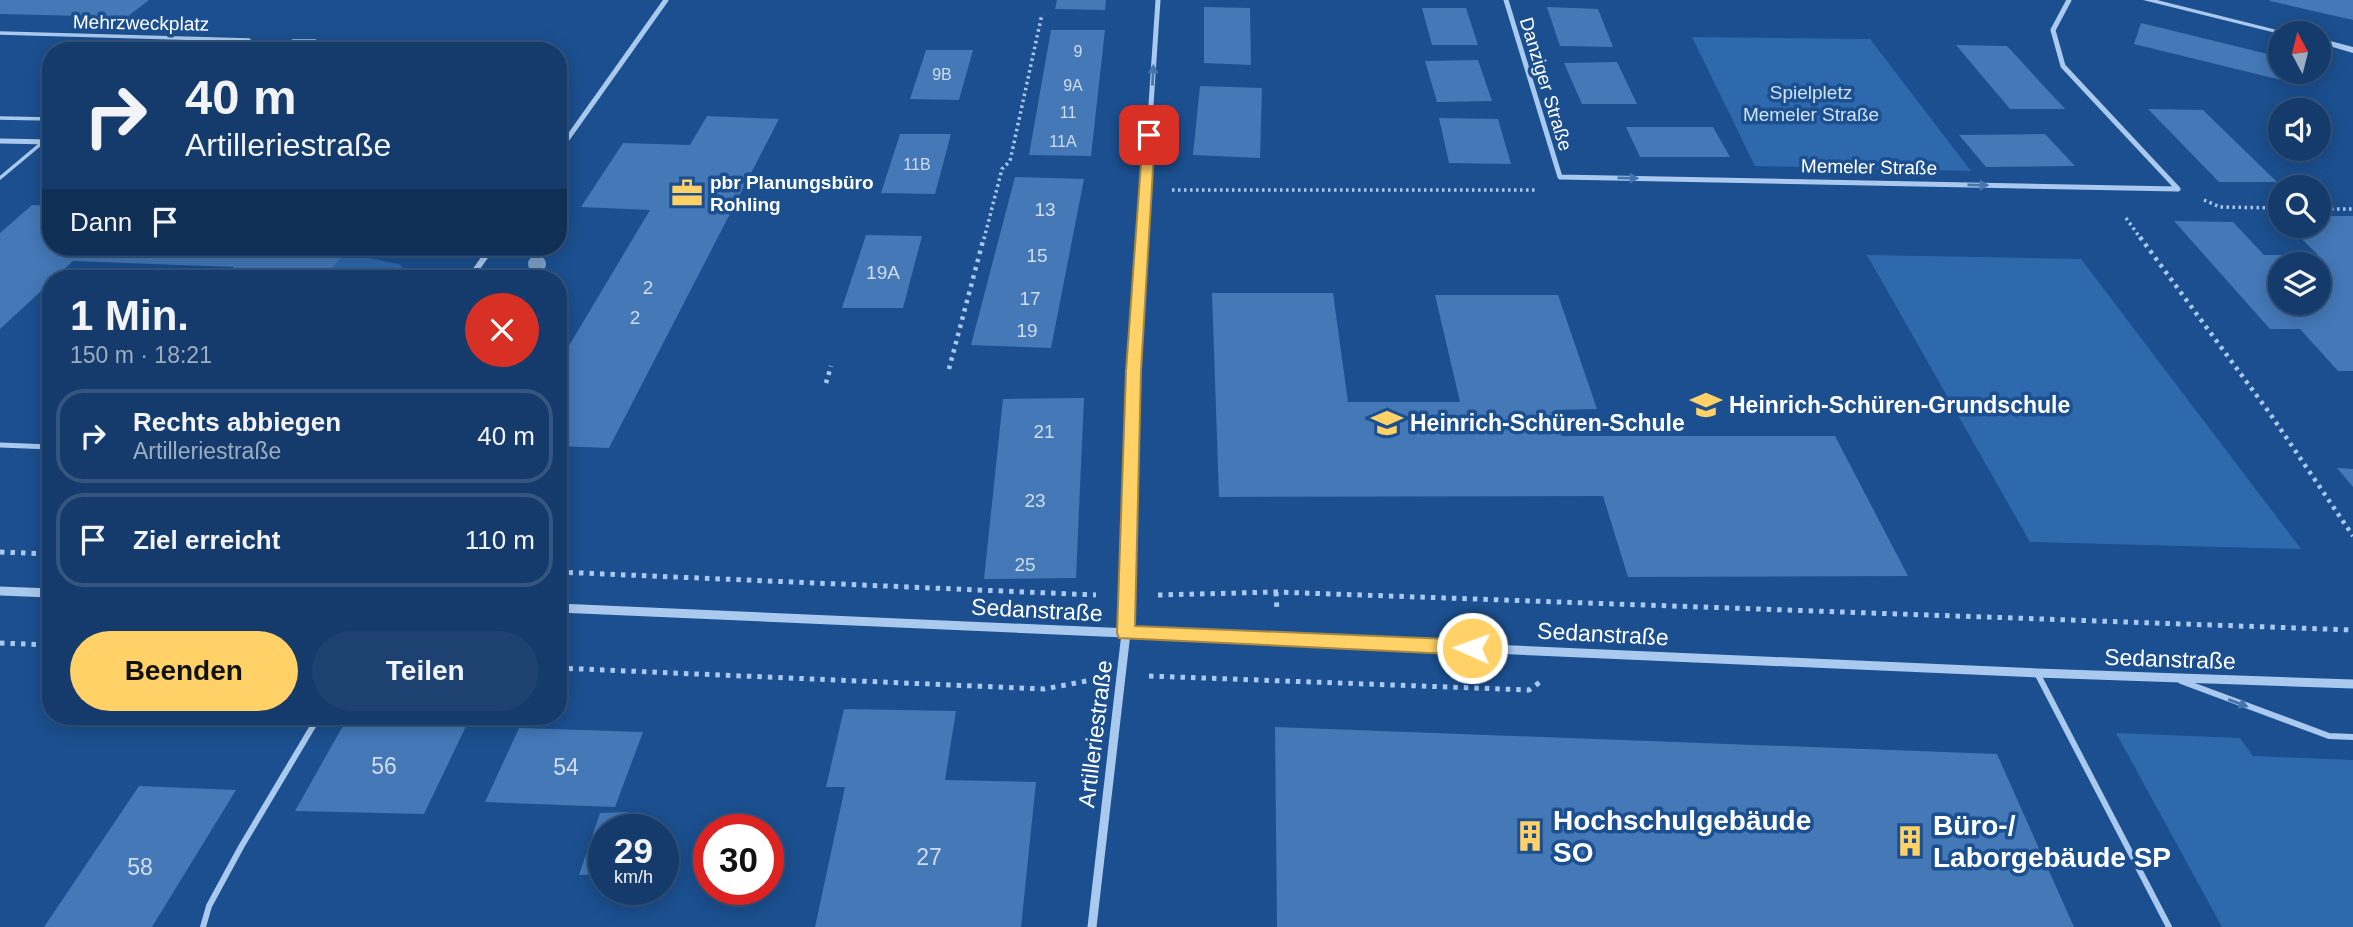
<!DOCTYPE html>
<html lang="de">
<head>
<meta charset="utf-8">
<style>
	:root { --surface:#143b6b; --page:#1d4271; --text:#f1f3f6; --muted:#9dadc1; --line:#33557e; --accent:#ffd166 }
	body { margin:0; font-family:Helvetica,sans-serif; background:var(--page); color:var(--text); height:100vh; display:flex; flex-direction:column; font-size:26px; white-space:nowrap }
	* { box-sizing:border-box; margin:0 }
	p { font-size:23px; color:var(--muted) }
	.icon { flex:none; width:38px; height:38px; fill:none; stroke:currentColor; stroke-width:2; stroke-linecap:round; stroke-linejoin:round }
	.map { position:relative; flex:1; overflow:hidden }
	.panel { position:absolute; left:42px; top:270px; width:525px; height:455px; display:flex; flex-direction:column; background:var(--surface); border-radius:28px; box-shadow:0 4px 18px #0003,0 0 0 2px var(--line) }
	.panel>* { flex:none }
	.top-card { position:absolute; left:42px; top:42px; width:525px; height:214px; border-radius:28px; box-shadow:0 4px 18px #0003,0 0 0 2px var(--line); background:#143b6b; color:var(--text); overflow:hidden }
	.needle { width:46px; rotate:353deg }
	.controls { position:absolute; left:2268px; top:21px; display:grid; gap:14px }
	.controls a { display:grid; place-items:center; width:63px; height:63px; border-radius:50%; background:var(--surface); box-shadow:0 4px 18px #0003,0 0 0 2px var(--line); font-size:35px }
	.speed { position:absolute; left:588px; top:814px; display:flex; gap:14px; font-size:35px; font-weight:700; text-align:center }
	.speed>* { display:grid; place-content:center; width:91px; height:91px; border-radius:50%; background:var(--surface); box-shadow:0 4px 18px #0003,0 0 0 2px var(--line); line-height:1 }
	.speed small { font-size:18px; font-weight:400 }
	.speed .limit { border:10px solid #d22; background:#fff; color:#111 }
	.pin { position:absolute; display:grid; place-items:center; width:60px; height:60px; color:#fff; margin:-30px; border-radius:14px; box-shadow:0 4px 10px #0006 }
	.me { position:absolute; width:77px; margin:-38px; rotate:272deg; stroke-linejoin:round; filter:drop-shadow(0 0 5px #0008) }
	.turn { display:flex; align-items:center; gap:24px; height:147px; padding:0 28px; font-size:32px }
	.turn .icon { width:91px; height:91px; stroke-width:2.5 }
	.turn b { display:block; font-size:49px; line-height:60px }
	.then { display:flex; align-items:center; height:66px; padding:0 28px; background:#0003; gap:14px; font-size:26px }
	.round { display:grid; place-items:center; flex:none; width:74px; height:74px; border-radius:37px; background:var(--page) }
	.head { display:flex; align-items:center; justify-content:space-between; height:119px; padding:0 28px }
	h1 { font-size:42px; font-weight:800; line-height:52px }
	.primary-button { display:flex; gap:14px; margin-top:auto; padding:14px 28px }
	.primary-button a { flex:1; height:80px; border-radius:42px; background:var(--accent); color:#111; font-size:28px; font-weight:800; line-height:80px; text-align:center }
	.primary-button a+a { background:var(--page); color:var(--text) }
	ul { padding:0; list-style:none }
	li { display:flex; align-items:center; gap:21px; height:94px; margin:0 14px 10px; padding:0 14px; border:4px solid var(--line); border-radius:28px }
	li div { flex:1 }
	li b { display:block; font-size:26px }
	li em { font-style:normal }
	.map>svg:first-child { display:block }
</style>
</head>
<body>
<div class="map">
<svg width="2353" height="927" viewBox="0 0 2353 927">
	<rect width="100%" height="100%" fill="#1b4f8f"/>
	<!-- green -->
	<path fill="#2e69ad" d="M1692,37L1870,39L1971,171L1755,166Z
		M345,253L399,264L408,272L406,278H324Z
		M1867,255L2081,259L2301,549L2030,542Z
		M2116,733L2240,738L2253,756L2353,760V927H2222Z"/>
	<!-- building -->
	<path fill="#4478b7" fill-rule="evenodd" d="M0,0H149L127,17L0,14Z
		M1057,0H1106L1105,10L1055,9Z
		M2270,0H2353V20L2270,1Z
		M1204,7L1250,8L1251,65L1204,63Z
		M1547,7L1598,9L1613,47L1560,46Z
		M1422,8H1466L1478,45H1432Z
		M2141,23L2280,57V72H2287L2285,81L2134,44Z
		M1051,30H1105L1091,156L1029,155Z
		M249,40L293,41L283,51L237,50Z
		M1956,45L2007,46L2065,109H2010Z
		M926,50H973L959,100L910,99Z
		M1478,60L1492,101L1437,102L1425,61Z
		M1617,62L1637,104H1582L1564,63Z
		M1200,86L1262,88L1260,158L1193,155Z
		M2148,109L2203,110L2277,182H2219Z
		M707,116L779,119L609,448L558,446V364L650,210L581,207L623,143L690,145Z
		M1439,118L1498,119L1511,164L1449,163Z
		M1626,127H1713L1730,157H1640Z
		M900,134H951L935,194L881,193Z
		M2045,134L2075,166L1986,167L1959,135Z
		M1015,177L1084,179L1051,348L971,345Z
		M32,205L51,206V247H350L324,278H223L234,267L73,261L55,278H51V282L0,329V233Z
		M2319,216H2353V371H2338L2300,329H2270L2174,221L2233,222L2264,255H2318L2289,226H2319ZM2280,264H2319V303H2280Z
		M866,235L922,236L903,308H842Z
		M1212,293H1333L1348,402H1460L1435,295H1558L1597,409L1554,410L1562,436H1835L1908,576L1628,577L1603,496L1219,497Z
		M1084,398L1076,578L984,579L1003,399Z
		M2337,468L2353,469V487Z
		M844,709L956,711L945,780L1036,782L1021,927H815L845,787H826Z
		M348,717L469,720L424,814L295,811Z
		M1275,727L1997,754L2074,927H1277Z
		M519,728L643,732L615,807L485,802Z
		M139,786L236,790L152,927H44Z
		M629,812L623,830H604V874L579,875L600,813Z"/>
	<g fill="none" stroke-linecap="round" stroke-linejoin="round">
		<!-- path-far2 -->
		<path stroke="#a9c9ee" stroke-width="3.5" stroke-dasharray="2.5 3.5" stroke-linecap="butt" d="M1172,190H1537
			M2204,200L2220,207L2280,208
			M2319,209H2353
			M2126,218L2141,239
			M984,239L1002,169L1010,161L1042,14"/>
		<!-- path-far1 -->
		<path stroke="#a9c9ee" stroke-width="4.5" stroke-dasharray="3.5 5" stroke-linecap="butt" d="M2140,237L2271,415L2353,536
			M949,369L984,237
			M826,383L831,366"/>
		<!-- path -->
		<path stroke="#a9c9ee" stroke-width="5" stroke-dasharray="4.5 6" stroke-linecap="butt" d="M0,552L51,554
			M558,572L1096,595
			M1276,592L1277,612
			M1158,595L1276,592L2353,630
			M0,643L51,645
			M558,668L1044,689L1092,680
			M1149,676L1529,690L1540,682"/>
		<!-- service-far2 -->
		<path stroke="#a9c9ee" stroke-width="3.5" d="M0,33L249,40L237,50L254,51
			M283,51L293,41H315L305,51
			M0,118L51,119
			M0,178L43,142"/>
		<!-- service-far1 -->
		<path stroke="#a9c9ee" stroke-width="5" d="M0,445L51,447"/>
		<!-- service -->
		<path stroke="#a9c9ee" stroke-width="6" d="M2037,673L2169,927
			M2181,681L2329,736L2353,737
			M203,927L209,906L241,847L319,716"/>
		<!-- minor-far2 -->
		<path stroke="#a9c9ee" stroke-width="5" d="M1506,0L1560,177L2178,189
			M2069,0L2053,30L2063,66L2178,189
			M0,141L51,142
			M558,152L666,0
			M1142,239L1158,0"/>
		<!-- minor-far1 -->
		<path stroke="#a9c9ee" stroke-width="6" d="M470,278L492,247
			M1128,542L1133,371L1142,237"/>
		<!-- minor -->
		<path stroke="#a9c9ee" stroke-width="9" d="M0,591L51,593
			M558,608L2037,673L2353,684
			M1092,927L1126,633L1128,540"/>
		<!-- tertiary -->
		<path fill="#a9c9ee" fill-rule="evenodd" d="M2143,0H2157L2289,33L2280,34Z
			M2319,38L2353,47V53L2319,43Z"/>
	</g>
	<!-- trees -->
	<circle fill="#7ea0ca" cx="537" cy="264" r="9"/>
	<!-- one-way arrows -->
	<defs><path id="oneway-solid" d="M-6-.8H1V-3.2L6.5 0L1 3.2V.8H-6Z" transform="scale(1.75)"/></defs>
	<g fill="#4674ac">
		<use href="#oneway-solid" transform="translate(1153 75) rotate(-87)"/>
		<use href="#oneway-solid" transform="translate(1628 178) rotate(1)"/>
		<use href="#oneway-solid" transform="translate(1978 185) rotate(1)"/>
		<use href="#oneway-solid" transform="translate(2238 703) rotate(20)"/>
	</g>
	<!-- route -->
	<path fill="#ffd166" stroke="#a68842" stroke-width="2" d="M1149,131L1155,135L1141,371L1135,626L1472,640L1479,642L1481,648L1479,653L1472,655L1119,638L1117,633L1126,371L1143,135Z"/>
	<!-- icons -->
	<defs>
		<symbol id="office-bare" viewBox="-9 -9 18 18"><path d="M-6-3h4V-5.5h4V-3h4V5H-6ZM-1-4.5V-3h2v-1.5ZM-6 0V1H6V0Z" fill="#ffd166" stroke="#1b4f8f" stroke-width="2.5" paint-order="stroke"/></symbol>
		<symbol id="school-bare" viewBox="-9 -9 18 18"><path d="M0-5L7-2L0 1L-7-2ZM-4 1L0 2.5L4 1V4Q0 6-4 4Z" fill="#ffd166" stroke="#1b4f8f" stroke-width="2.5" paint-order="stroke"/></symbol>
		<symbol id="building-bare" viewBox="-9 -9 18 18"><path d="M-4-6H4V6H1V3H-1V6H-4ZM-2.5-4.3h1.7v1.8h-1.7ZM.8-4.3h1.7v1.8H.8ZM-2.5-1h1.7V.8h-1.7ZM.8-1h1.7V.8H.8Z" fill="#ffd166" stroke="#1b4f8f" stroke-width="2.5" paint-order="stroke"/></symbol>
	</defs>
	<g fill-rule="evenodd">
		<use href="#office-bare" x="665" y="171" width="44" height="44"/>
		<use href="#school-bare" x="1684" y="383" width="44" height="44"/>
		<use href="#school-bare" x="1365" y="401" width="44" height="44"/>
		<use href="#building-bare" x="1508" y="814" width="44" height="44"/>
		<use href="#building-bare" x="1888" y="819" width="44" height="44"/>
	</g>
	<g text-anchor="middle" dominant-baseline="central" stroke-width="7" stroke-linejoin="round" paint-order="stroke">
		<!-- far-number labels -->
		<g font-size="16" fill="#d0dded">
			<text x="1078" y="51">9</text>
			<text x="942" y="74">9B</text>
			<text x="1073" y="85">9A</text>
			<text x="1068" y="112">11</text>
			<text x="1063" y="141">11A</text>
			<text x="917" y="164">11B</text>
		</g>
		<!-- far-street labels -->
		<g font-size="19" fill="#fff" stroke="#1b4f8f">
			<text transform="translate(141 23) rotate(1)">Mehrzweckplatz</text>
			<text transform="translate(1546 84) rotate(73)">Danziger Straße</text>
			<text transform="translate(1869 167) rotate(1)">Memeler Straße</text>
		</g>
		<!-- far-park labels -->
		<g font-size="19" fill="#cfe3fa" stroke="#1b4f8f">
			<text x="1811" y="92">Spielpletz<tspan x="1811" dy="22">Memeler Straße</tspan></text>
		</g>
		<!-- far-poi labels -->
		<g font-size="19" font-weight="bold" fill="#fff" stroke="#1b4f8f" text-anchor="start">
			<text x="710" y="182">pbr Planungsbüro<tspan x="710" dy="22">Rohling</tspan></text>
		</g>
		<!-- number labels -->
		<g font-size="19" fill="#d0dded">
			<text x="1045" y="209">13</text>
			<text x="1037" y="255">15</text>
			<text x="883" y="272">19A</text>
			<text x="648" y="287">2</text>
			<text x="1030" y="298">17</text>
			<text x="635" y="317">2</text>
			<text x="1027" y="330">19</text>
			<text x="1044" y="431">21</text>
			<text x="1035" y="500">23</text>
			<text x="1025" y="564">25</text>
		</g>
		<!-- poi labels -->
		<g font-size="23" font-weight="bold" fill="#fff" stroke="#1b4f8f" text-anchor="start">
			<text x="1729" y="405">Heinrich-Schüren-Grundschule</text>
			<text x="1410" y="423">Heinrich-Schüren-Schule</text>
		</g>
		<!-- street labels -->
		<g font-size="23" fill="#fff" stroke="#1b4f8f">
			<text transform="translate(1037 610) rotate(3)">Sedanstraße</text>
			<text transform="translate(1603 634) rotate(3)">Sedanstraße</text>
			<text transform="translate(2170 659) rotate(2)">Sedanstraße</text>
			<text transform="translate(1095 734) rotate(-83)">Artilleriestraße</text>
		</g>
		<!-- near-number labels -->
		<g font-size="23" fill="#d0dded">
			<text x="384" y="766">56</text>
			<text x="566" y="767">54</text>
			<text x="929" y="857">27</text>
			<text x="140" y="867">58</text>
		</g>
		<!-- near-poi labels -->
		<g font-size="28" font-weight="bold" fill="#fff" stroke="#1b4f8f" text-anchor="start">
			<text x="1553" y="820">Hochschulgebäude<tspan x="1553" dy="32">SO</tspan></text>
			<text x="1933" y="825">Büro-/<tspan x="1933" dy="32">Laborgebäude SP</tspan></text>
		</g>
	</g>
</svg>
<div class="controls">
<a><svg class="needle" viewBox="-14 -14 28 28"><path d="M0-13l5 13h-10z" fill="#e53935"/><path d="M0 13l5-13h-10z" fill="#9dadc1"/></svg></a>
<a><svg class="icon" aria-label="sound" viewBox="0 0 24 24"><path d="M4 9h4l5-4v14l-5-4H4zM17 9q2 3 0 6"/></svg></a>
<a><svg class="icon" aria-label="search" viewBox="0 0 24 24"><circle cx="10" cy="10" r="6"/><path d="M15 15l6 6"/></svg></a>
<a><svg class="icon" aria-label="layers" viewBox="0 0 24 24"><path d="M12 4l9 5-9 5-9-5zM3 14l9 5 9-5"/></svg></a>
</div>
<div class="speed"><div>29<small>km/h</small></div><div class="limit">30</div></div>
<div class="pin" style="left:1149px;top:135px;background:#d93025"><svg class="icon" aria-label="arrive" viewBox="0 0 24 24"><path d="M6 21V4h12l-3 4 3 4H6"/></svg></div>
<svg class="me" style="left:1472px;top:648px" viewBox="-20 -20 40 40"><circle r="17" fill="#ffd166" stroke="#fff" stroke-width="3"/><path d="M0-11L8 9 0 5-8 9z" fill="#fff"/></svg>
<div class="top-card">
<div class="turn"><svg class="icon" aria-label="right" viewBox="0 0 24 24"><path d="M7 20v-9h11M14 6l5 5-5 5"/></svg><div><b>40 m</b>Artilleriestraße</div></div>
<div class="then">Dann<svg class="icon" aria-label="arrive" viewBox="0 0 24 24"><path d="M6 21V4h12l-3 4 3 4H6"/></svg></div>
</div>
<section class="panel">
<div class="head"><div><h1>1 Min.</h1><p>150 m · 18:21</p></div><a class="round" style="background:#d93025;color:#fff"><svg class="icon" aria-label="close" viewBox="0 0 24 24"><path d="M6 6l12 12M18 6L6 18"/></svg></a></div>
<ul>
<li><svg class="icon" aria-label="right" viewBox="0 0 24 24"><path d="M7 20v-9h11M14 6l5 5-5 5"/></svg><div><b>Rechts abbiegen</b><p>Artilleriestraße</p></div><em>40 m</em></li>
<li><svg class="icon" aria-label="arrive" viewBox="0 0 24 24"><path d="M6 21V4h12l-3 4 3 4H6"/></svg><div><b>Ziel erreicht</b></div><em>110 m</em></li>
</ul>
<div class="primary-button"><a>Beenden</a><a>Teilen</a></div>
</section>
</div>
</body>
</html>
